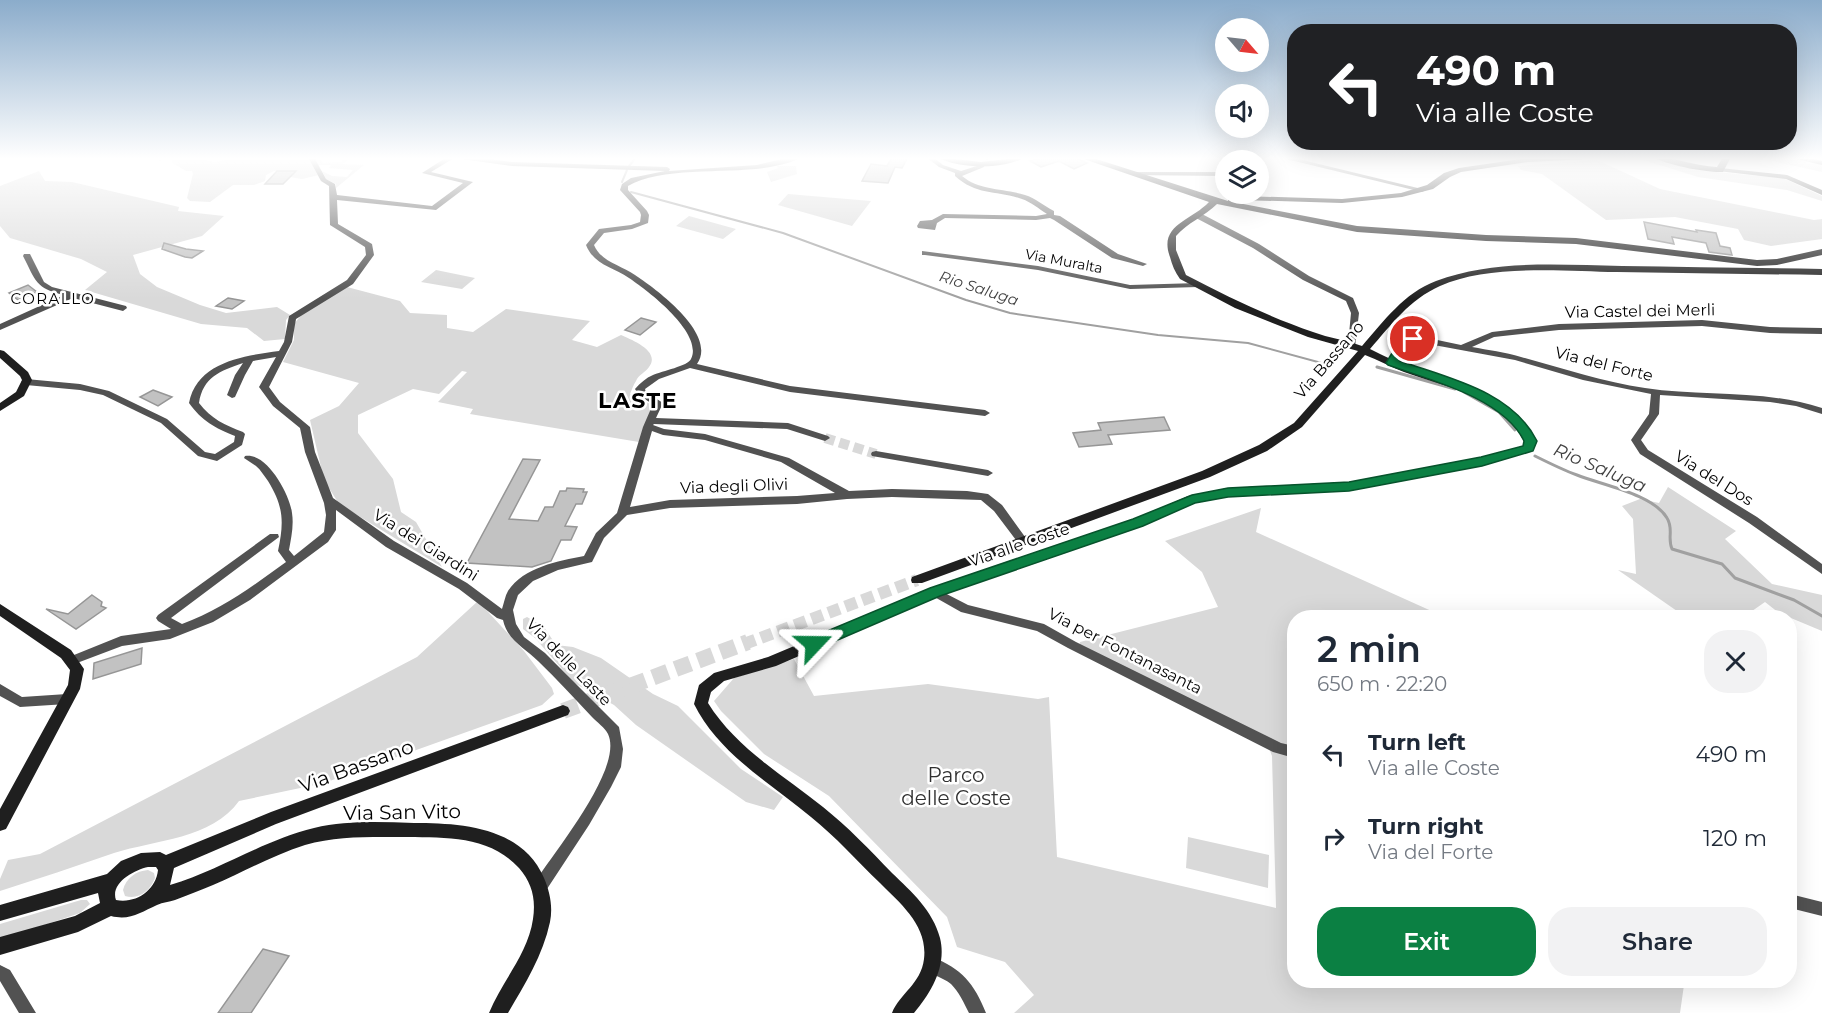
<!DOCTYPE html>
<html lang="en">
<head>
<meta charset="utf-8">
<style>
	:root { --surface:#fff; --page:#f2f2f3; --text:#1f2937; --muted:#747a83; --accent:#0b8043 }
	body { margin:0; font-family:Montserrat,sans-serif; background:var(--page); color:var(--text); height:100vh; display:flex; flex-direction:column; font-size:22px; white-space:nowrap }
	* { box-sizing:border-box; margin:0 }
	p { font-size:20px; color:var(--muted) }
	.icon { flex:none; width:33px; height:33px; fill:none; stroke:currentColor; stroke-width:2; stroke-linecap:round; stroke-linejoin:round }
	.map { position:relative; flex:1; overflow:hidden }
	.panel { position:absolute; left:1287px; top:610px; width:510px; height:378px; display:flex; flex-direction:column; background:var(--surface); border-radius:24px; box-shadow:0 6px 24px #0002 }
	.panel>* { flex:none }
	.hud { position:absolute; left:1287px; top:24px; width:510px; height:126px; border-radius:24px; box-shadow:0 6px 24px #0002; background:#202124; color:#fff; overflow:hidden }
	.needle { width:39px; rotate:118deg }
	.fabs { position:absolute; left:1215px; top:18px; display:grid; gap:12px }
	.fabs a { display:grid; place-items:center; width:54px; height:54px; border-radius:50%; background:var(--surface); box-shadow:0 6px 24px #0002; font-size:30px }
	.pin { position:absolute; display:grid; place-items:center; width:51px; height:51px; color:#fff; margin:-26px; border:3px solid #fff; border-radius:50%; box-shadow:0 2px 6px #0007 }
	.me { position:absolute; width:66px; margin:-33px; rotate:67deg; stroke-linejoin:round; filter:drop-shadow(0 0 4px #0008) }
	.turn { display:flex; align-items:center; gap:21px; height:126px; padding:0 30px; font-size:27px }
	.turn .icon { width:78px; height:78px; stroke-width:2.5 }
	.turn b { display:block; font-size:42px; line-height:51px }
	.round { display:grid; place-items:center; flex:none; width:63px; height:63px; border-radius:24px; background:var(--page) }
	.head { display:flex; align-items:center; justify-content:space-between; height:102px; padding:0 30px }
	h1 { font-size:36px; font-weight:600; line-height:45px }
	.primary-button { display:flex; gap:12px; margin-top:auto; padding:12px 30px }
	.primary-button a { flex:1; height:69px; border-radius:24px; background:var(--accent); color:#fff; font-size:24px; font-weight:600; line-height:69px; text-align:center }
	.primary-button a+a { background:var(--page); color:var(--text) }
	ul { padding:0; list-style:none }
	li { display:flex; align-items:center; gap:18px; height:84px; padding:0 30px }
	li div { flex:1 }
	li b { display:block; font-size:22px }
	li em { font-style:normal }
	.map>svg:first-child { display:block }
</style>
</head>
<body>
<div class="map">
<svg width="1822" height="1013" viewBox="0 0 1822 1013">
	<rect width="100%" height="100%" fill="#fff"/>
	<!-- green -->
	<path fill="#d9d9d9" d="M159,157H204L208,161L216,162L237,157H309L319,175L302,179L290,177L295,171H274L266,175L265,181L254,185H233L210,202L190,201L187,198L193,174L192,171H186L171,162L175,158L159,161Z
		M314,157H318L324,163L342,162L343,157H352L342,164L364,165L336,188V184L326,179L322,171L332,176L347,177L353,170L329,168L331,165H317Z
		M1634,157H1652L1704,171L1783,178L1822,196V201L1787,190L1698,177Z
		M1755,157H1822V172Z
		M1597,160L1660,189L1814,220L1822,219V239L1771,246L1744,240L1738,229L1675,217L1606,220L1542,174L1521,170L1518,166Z
		M777,166H796L797,174L771,182L767,172L778,168Z
		M39,171L45,181L72,182L179,207L178,211L224,216L202,236L133,255L140,274L157,287L200,305L226,313L277,307L290,315L286,320L285,339L264,341L247,328L201,324L85,290L107,272L81,259L10,238L0,226V186Z
		M788,194L871,201L852,226L778,205Z
		M689,216L736,229L723,239L676,226Z
		M436,270L475,278L462,289L421,282Z
		M347,287L400,301L410,313L447,315V328L473,332L506,309L590,321L572,340L597,347L621,335C632,340 661,351 649,367C646,372 638,375 636,381C633,385 632,390 630,394L650,404L652,407L639,442L470,414L473,409L438,402L467,372L462,371L439,394L413,389L358,415V433L393,479L401,512L416,522L442,567L339,504L324,480L310,420L339,406L359,383L283,362L294,340V324L303,313Z
		M1668,487L1736,531L1725,539L1772,584L1822,595V631L1779,613L1765,602L1742,618H1687L1618,570L1636,574L1633,519L1622,506L1640,499L1659,503Z
		M1261,508L1256,532L1447,618H1294V981H1716L1718,985H1684L1680,1013H1014L1034,995L1005,962L957,947L947,917L829,796L764,754L721,711L714,701L734,678L794,659L814,696L928,684L1038,699L1049,697L1057,857L1276,908L1272,756L1264,735L1079,647L1080,642L1218,607L1202,572L1165,541Z
		M478,601L524,651L552,688L554,694L542,705L324,783L239,801C212,839 155,840 114,853C76,866 38,879 0,891V879L8,860L40,854L417,657Z
		M527,617L544,627L556,645L573,647L601,658L653,694L678,706L741,769L783,797L774,810L746,802L636,725L614,705L574,683L535,638L523,629V619Z
		M1188,837L1269,855L1268,888L1186,868Z
		M148,870L154,873L155,878C150,891 139,900 125,896L123,890C126,878 136,871 148,870Z
		M81,900H87L90,904L80,913L0,940V924Z"/>
	<g fill="none" stroke-linecap="round" stroke-linejoin="round">
		<!-- stream-far1 -->
		<path stroke="#a0a0a0" stroke-width="2" d="M629,166L634,160L632,157
			M622,182L627,170
			M631,192L783,233L966,300L1010,313L1158,335L1248,343L1329,365"/>
		<!-- stream -->
		<path stroke="#a0a0a0" stroke-width="3" d="M1377,367L1455,389
			M1464,392L1499,412L1515,430
			M1535,456C1549,463 1563,470 1577,475C1602,485 1653,494 1667,518C1674,529 1667,538 1672,549L1722,564L1735,578L1794,600L1822,616"/>
	</g>
	<!-- building -->
	<path fill="#c2c2c2" stroke="#969696" stroke-width="1.5" d="M892,157H908L902,168L895,167L888,183L862,181L871,164L887,166Z
		M1043,157H1074L1087,163L1074,169L1059,161L1041,167L1030,161Z
		M277,171H296L283,184H265Z
		M1644,222L1697,232L1696,230L1716,233L1720,246L1730,248L1732,255L1709,252L1706,243L1672,237L1674,244L1648,239Z
		M164,243L186,249L203,251L192,258L185,257L162,249Z
		M28,285L37,292L18,300L9,293Z
		M228,298L244,301L232,309L216,306Z
		M641,318L656,322L640,335L625,330Z
		M153,390L172,397L158,406L140,397Z
		M1164,417L1170,430L1108,435L1112,444L1079,447L1073,433L1101,430L1098,423Z
		M523,459L540,460L509,519L538,521L545,507H553L560,491H566L567,488L584,489L583,492H587L582,504H576L565,526L577,527L571,540H561L551,561L532,567L467,563Z
		M92,595L102,602L101,606L106,608L76,629L46,609L68,614Z
		M142,648L141,664L93,679L94,663Z
		M263,949L289,956L251,1013H218Z"/>
	<g fill="none" stroke-linecap="round" stroke-linejoin="round">
		<!-- street-tunnel -->
		<path stroke="#d9d9d9" stroke-width="10" stroke-dasharray="10 5" stroke-linecap="butt" d="M825,438L876,454"/>
		<!-- secondary-tunnel-far1 -->
		<path stroke="#d9d9d9" stroke-width="12" stroke-dasharray="12 6" stroke-linecap="butt" d="M744,644L917,580"/>
		<!-- secondary-tunnel -->
		<path stroke="#d9d9d9" stroke-width="16" stroke-dasharray="16 8" stroke-linecap="butt" d="M563,711L748,642"/>
		<!-- street -->
		<path fill="#525252" fill-rule="evenodd" d="M308,157H314L326,179L335,184L337,195L432,206L463,183L422,173L447,157H473L512,162L667,167L670,169L669,171L757,165L791,157H801C794,162 784,164 775,166C733,175 663,165 628,186V190L647,211L649,215L648,223L632,229L604,233L594,245C601,262 621,265 635,275C656,289 718,334 697,364L790,386L985,410L990,413L985,416L790,392L690,368L659,379L645,389L646,392L663,403L656,418L788,423L828,436L830,438L825,441L787,429L654,424L653,425L664,429L705,434L789,458L849,491L892,489L967,491L988,494L1002,505L1028,541L1027,544H1019L994,511L981,500L892,497L847,499L797,504L670,508L627,515L604,538L592,562L558,570L533,581L518,595L513,610L516,624L524,637L545,653L619,727L623,749L621,767L611,787L589,825L545,892L540,894L535,892L533,887L535,882C554,852 624,768 608,734C605,728 597,722 592,717C574,698 557,679 538,661C525,648 507,640 503,620L497,618L459,589L386,547L336,510V530L328,542L250,600L213,622L170,639L122,646L77,663L73,665L69,663L67,660L69,657L121,636L171,629L158,621L156,618L158,615L270,534H278L279,537L171,618L182,624C221,610 253,586 286,562L278,551C284,522 284,507 268,481C264,476 261,470 256,466C252,463 248,461 244,458L245,456C267,452 290,495 292,513C294,526 291,538 289,550L294,556L324,532L326,515L324,503L305,452L300,428L273,406L259,387L276,357L253,361L245,375L235,397L232,398L227,395L235,375L243,363C220,371 203,377 199,403C211,419 225,425 243,432L245,434L242,445L217,461L198,456L161,423L103,395L80,390L26,385L21,382L26,379L80,384L109,391L167,419L205,452L215,454L234,442L235,436C215,428 202,421 189,403C197,362 243,356 279,351L284,342L289,316L347,280L366,255L365,247L330,225L329,186L321,181ZM454,158L512,166L665,171L631,178L622,184L620,190L640,212L641,215L640,222L631,225L599,229L586,245C594,265 613,267 629,278C647,290 704,333 691,359C688,366 662,371 653,375C646,378 640,383 635,389L639,396L653,404L643,427L617,513L596,533L584,556C558,561 524,567 508,591C505,596 504,603 502,609L467,583L394,541L333,498L315,452L310,427L280,402L269,387L292,342L296,319L353,284L374,255L372,244L338,224L337,200L436,210L473,182L431,172ZM652,431L663,435L705,440L781,462L835,493L797,496L670,500L630,507Z
			M926,157H933L943,165L961,171L980,165H984V167L962,176C980,191 1003,188 1025,195C1035,198 1044,206 1054,211V215L1060,216L1118,254L1147,264L1143,266L1112,258L1054,220L1050,218L1036,220L945,218L937,223L935,230L918,228L917,226L920,221L932,220L943,214L1036,216L1047,214C1039,209 1031,202 1022,199C997,190 977,196 955,176V173L939,167Z
			M983,157H990V158L987,160Z
			M1278,157H1290L1426,190L1422,192Z
			M1720,168L1787,175L1822,190V195L1786,179L1718,171V169Z
			M1133,172H1226V176L1131,175V173Z
			M1196,214H1202L1259,244L1309,276L1353,298L1359,313L1355,347L1352,348L1348,345L1351,313L1346,301L1303,280L1253,248L1196,218Z
			M922,251L1038,266L1130,285L1198,283L1202,285L1198,287L1130,289L1038,270L925,255H922Z
			M24,254H30L44,282L52,287L126,306L127,308L123,311L73,298L0,330V324L64,295C35,288 36,281 23,256Z
			M1702,320L1770,327L1822,328V334L1770,333L1702,326L1559,330L1494,337L1472,347C1488,350 1505,352 1521,357C1562,368 1603,382 1645,388C1704,397 1764,389 1822,408V414L1796,406L1770,402L1660,395L1659,414L1641,440L1648,450L1757,517L1822,564V574L1749,523L1640,454L1631,440L1649,414L1651,394L1583,380L1515,360L1423,343H1409L1395,365L1392,366L1388,363L1403,339L1423,337L1461,345L1492,332L1559,324Z
			M876,451L988,470L993,473L988,476L872,456L871,454L872,452Z
			M935,588L968,605L1044,624L1076,642L1281,743L1294,746V758L1273,752L1068,648L1037,631L961,612L931,595L929,592L931,589Z
			M0,684L22,697L67,694L71,695L73,699L71,703L67,704L20,707L0,696Z
			M1790,894L1822,902V916L1790,908Z
			M932,957C962,969 974,983 986,1013H969C964,1003 959,992 951,984C943,977 928,975 924,965L927,960Z
			M0,965L10,970L36,1013H19L0,981Z"/>
		<!-- secondary -->
		<path fill="#1f1f1f" fill-rule="evenodd" d="M937,157L981,162L1025,157C1005,170 958,169 937,157Z
			M1078,157H1090L1228,201V198L1241,196L1342,199L1401,193L1427,185L1444,173L1459,168L1528,158L1591,157L1587,159L1528,162L1461,172L1450,177L1433,189L1402,197L1342,203L1241,200L1233,202L1357,226L1486,235L1576,238L1757,260L1777,259L1822,249V255L1777,265L1757,266L1576,244L1486,241L1357,232L1217,204C1205,216 1187,223 1176,236V250L1186,275C1228,297 1269,317 1313,332C1329,338 1346,340 1362,346C1384,321 1404,293 1436,281C1495,259 1561,265 1622,266C1688,267 1755,268 1822,269V275C1754,274 1685,273 1617,272C1564,271 1488,264 1440,286C1409,300 1392,324 1370,349C1384,356 1398,363 1413,368C1459,384 1512,394 1536,441L1532,451L1482,466L1349,490L1228,496L1195,503L1142,526L940,595L776,666L724,681L711,692L708,703C736,748 783,775 823,807C848,827 870,850 892,873C912,892 933,911 940,938C947,966 931,993 914,1013H892C900,993 921,984 924,959C928,926 901,904 880,883C857,861 836,837 811,817C770,783 718,753 694,704L699,685L714,673L768,657L930,589L1134,520L1188,496L1228,488L1349,482L1481,458L1523,446L1524,441C1502,397 1446,387 1404,372C1391,367 1378,360 1365,355L1302,427L1267,451L1210,477L922,583H912L911,580L912,577L1202,471L1259,445L1294,423L1358,351L1308,337L1235,308L1180,279C1175,272 1172,265 1170,257C1158,225 1191,221 1209,202Z
			M1653,157C1675,157 1695,166 1717,167L1723,157H1731L1723,172C1708,173 1666,165 1653,157Z
			M1788,157H1804L1822,161V165Z
			M0,350L4,351L28,372L32,380L24,396L0,411V403L16,392L22,380L20,376L0,358Z
			M0,604L71,650L84,669L80,689L6,829L0,831V809L68,685L70,670L61,658L0,616Z
			M563,705L568,707L570,711L568,715L276,824L174,868L170,885C220,870 264,840 314,828C347,820 381,822 414,823C462,823 522,827 544,878C550,892 553,907 550,922C543,955 525,984 508,1013H489C502,981 528,954 533,919C536,899 532,883 519,868C488,834 443,838 400,837C368,837 336,836 305,845C273,855 244,872 213,885C201,890 188,895 175,900C169,902 163,902 157,905C141,912 130,921 111,916L78,932L0,955V937L75,916L100,903L98,893L0,921V905L107,874L121,861L141,853L160,852L166,855L271,812ZM148,867H156L158,870C156,890 136,904 116,900C110,883 134,870 148,867Z"/>
	</g>
	<!-- sky -->
	<linearGradient id="sky" x2="0" y2="1"><stop stop-color="#8baccb"/><stop offset="0.53" stop-color="#fff"/><stop offset="1" stop-color="#fff" stop-opacity="0"/></linearGradient>
	<rect width="1822" height="299" fill="url(#sky)"/>
	<!-- route -->
	<path fill="#0b8043" stroke="#07532c" stroke-width="1.5" d="M1413,336L1419,339L1407,347L1400,361C1448,378 1512,391 1537,441L1533,451L1482,466L1349,491L1228,497L1195,503L1143,526L940,596L819,648L814,650L808,648L806,644L808,639L930,588L1133,519L1192,495L1228,488L1349,482L1481,457L1523,446L1524,441C1503,398 1430,380 1388,365L1386,363L1398,343Z"/>
	<g text-anchor="middle" dominant-baseline="central" stroke-width="5" stroke-linejoin="round" paint-order="stroke">
		<!-- far-street labels -->
		<g font-size="14" fill="#000" stroke="#fff">
			<text transform="translate(1064 261) rotate(11)">Via Muralta</text>
		</g>
		<!-- far-water labels -->
		<g font-size="15" font-style="italic" fill="#414141" stroke="#fff">
			<text transform="translate(979 288) rotate(18)">Rio Saluga</text>
		</g>
		<!-- far-neighbourhood labels -->
		<g font-size="15" letter-spacing="1.5" fill="#000" stroke="#fff">
			<text x="53" y="298">CORALLO</text>
		</g>
		<!-- street labels -->
		<g font-size="16" fill="#000" stroke="#fff">
			<text transform="translate(1640 311) rotate(-1)">Via Castel dei Merli</text>
			<text transform="translate(1329 360) rotate(-49)">Via Bassano</text>
			<text transform="translate(1604 364) rotate(14)">Via del Forte</text>
			<text transform="translate(1714 478) rotate(32)">Via del Dos</text>
			<text transform="translate(734 486) rotate(-2)">Via degli Olivi</text>
			<text transform="translate(426 545) rotate(32)">Via dei Giardini</text>
			<text transform="translate(1019 545) rotate(-19)">Via alle Coste</text>
			<text transform="translate(1125 651) rotate(27)">Via per Fontanasanta</text>
			<text transform="translate(569 662) rotate(46)">Via delle Laste</text>
		</g>
		<!-- water labels -->
		<g font-size="18" font-style="italic" fill="#414141" stroke="#fff">
			<text transform="translate(1600 468) rotate(23)">Rio Saluga</text>
		</g>
		<!-- near-street labels -->
		<g font-size="20" fill="#000" stroke="#fff">
			<text transform="translate(356 766) rotate(-20)">Via Bassano</text>
			<text transform="translate(402 812) rotate(-1)">Via San Vito</text>
		</g>
		<!-- near-park labels -->
		<g font-size="20" fill="#303030" stroke="#fff">
			<text x="956" y="775">Parco<tspan x="956" dy="23">delle Coste</tspan></text>
		</g>
		<!-- district labels -->
		<g font-size="22" font-weight="bold" letter-spacing="1.5" fill="#000" stroke="#fff">
			<text x="638" y="400">LASTE</text>
		</g>
	</g>
</svg>
<div class="fabs">
<a><svg class="needle" viewBox="-14 -14 28 28"><path d="M0-13l5 13h-10z" fill="#e53935"/><path d="M0 13l5-13h-10z" fill="#747a83"/></svg></a>
<a><svg class="icon" aria-label="sound" viewBox="0 0 24 24"><path d="M4 9h4l5-4v14l-5-4H4zM17 9q2 3 0 6"/></svg></a>
<a><svg class="icon" aria-label="layers" viewBox="0 0 24 24"><path d="M12 4l9 5-9 5-9-5zM3 14l9 5 9-5"/></svg></a>
</div>
<div class="pin" style="left:1413px;top:339px;background:#d93025"><svg class="icon" aria-label="arrive" viewBox="0 0 24 24"><path d="M6 21V4h12l-3 4 3 4H6"/></svg></div>
<svg class="me" style="left:814px;top:644px" viewBox="-20 -20 40 40"><path d="M0-17L14 15 0 8-14 15z" fill="#0b8043" stroke="#fff" stroke-width="4"/></svg>
<div class="hud">
<div class="turn"><svg class="icon" aria-label="left" viewBox="0 0 24 24"><path d="M17 20v-9H6M10 6l-5 5 5 5"/></svg><div><b>490 m</b>Via alle Coste</div></div>
</div>
<section class="panel">
<div class="head"><div><h1>2 min</h1><p>650 m · 22:20</p></div><a class="round"><svg class="icon" aria-label="close" viewBox="0 0 24 24"><path d="M6 6l12 12M18 6L6 18"/></svg></a></div>
<ul>
<li><svg class="icon" aria-label="left" viewBox="0 0 24 24"><path d="M17 20v-9H6M10 6l-5 5 5 5"/></svg><div><b>Turn left</b><p>Via alle Coste</p></div><em>490 m</em></li>
<li><svg class="icon" aria-label="right" viewBox="0 0 24 24"><path d="M7 20v-9h11M14 6l5 5-5 5"/></svg><div><b>Turn right</b><p>Via del Forte</p></div><em>120 m</em></li>
</ul>
<div class="primary-button"><a>Exit</a><a>Share</a></div>
</section>
</div>
</body>
</html>
